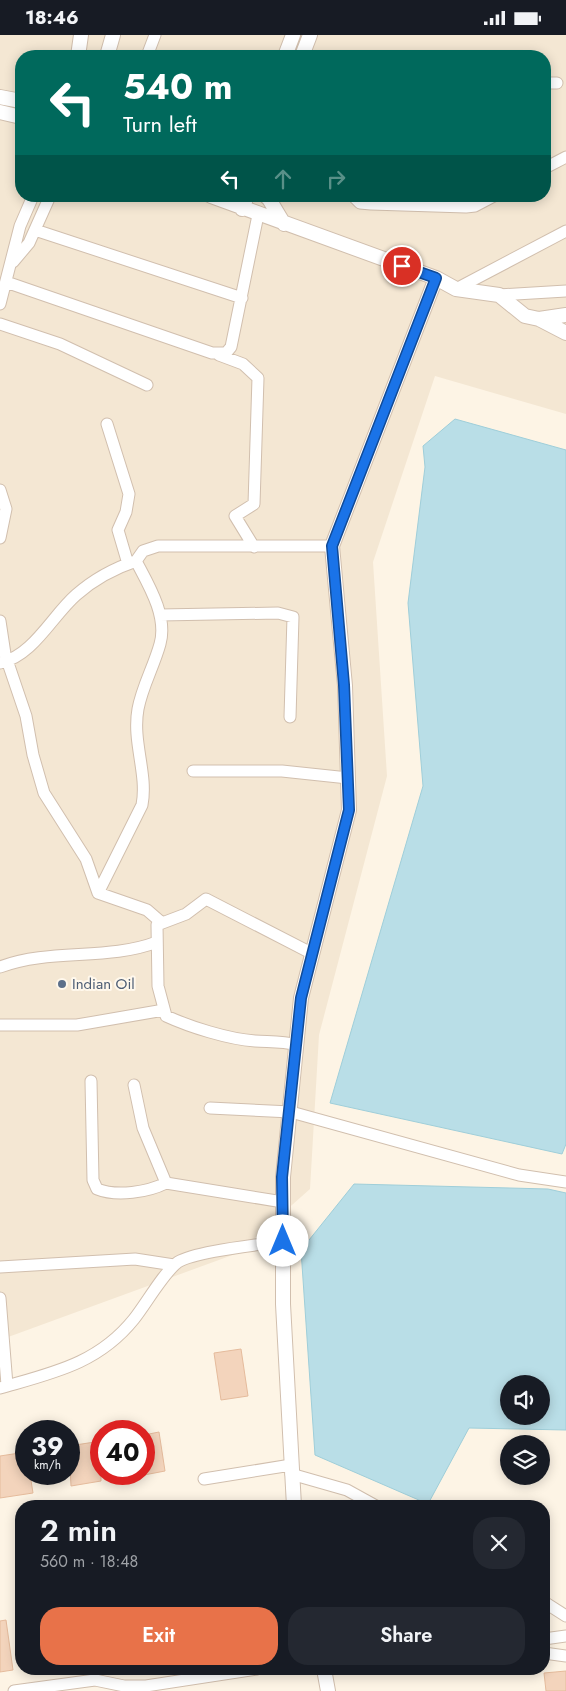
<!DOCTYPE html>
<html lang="en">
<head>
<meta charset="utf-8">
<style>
	:root { --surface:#171b24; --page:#242831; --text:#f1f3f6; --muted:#9ea1a6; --accent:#e87249 }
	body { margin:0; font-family:Jost,sans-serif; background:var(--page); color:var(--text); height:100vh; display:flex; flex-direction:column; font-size:19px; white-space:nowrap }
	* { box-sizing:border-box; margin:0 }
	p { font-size:16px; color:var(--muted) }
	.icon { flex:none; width:28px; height:28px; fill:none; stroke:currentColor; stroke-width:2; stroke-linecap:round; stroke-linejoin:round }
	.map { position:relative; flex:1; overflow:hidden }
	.side { position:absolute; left:15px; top:1465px; width:535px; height:175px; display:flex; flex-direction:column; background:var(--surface); border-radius:20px; box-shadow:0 2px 12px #0003 }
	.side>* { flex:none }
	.hud { position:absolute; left:15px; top:15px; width:536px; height:152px; border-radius:20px; box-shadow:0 2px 12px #0003; background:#00695c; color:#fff; overflow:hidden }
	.fabs { position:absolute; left:500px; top:1340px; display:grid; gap:10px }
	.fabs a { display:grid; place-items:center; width:50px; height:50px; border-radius:50%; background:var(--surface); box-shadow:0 2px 12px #0003; font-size:25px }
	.speed { position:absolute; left:15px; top:1385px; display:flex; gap:10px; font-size:25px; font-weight:700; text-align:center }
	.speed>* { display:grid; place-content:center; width:65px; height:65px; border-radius:50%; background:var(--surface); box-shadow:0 2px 12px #0003; line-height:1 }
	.speed small { font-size:12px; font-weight:400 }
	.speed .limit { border:8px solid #d22; background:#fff; color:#111 }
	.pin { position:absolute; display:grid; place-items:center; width:42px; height:42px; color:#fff; margin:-21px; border:2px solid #fff; border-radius:50%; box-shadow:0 1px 5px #0007 }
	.me { position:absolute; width:55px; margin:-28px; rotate:0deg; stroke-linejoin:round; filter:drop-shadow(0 0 4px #0008) }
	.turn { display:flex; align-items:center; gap:18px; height:105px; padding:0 25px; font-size:22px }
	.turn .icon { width:65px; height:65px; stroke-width:2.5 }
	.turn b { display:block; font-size:35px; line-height:42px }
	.lanes { display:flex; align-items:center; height:48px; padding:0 25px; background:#0003; justify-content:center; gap:25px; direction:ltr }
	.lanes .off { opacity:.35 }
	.round { display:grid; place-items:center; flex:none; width:52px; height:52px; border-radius:20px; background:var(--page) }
	.summary { display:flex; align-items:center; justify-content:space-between; height:85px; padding:0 25px }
	h1 { font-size:30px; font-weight:600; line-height:38px }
	.action { display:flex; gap:10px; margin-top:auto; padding:10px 25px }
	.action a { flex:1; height:58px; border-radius:20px; background:var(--accent); color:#fff; font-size:20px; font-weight:600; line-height:58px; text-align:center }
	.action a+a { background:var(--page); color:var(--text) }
	.status { display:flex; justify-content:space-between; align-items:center; height:35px; padding:0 25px; background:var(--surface); direction:ltr }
	.status svg { height:14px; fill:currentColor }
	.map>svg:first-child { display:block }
</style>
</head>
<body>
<div class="status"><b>18:46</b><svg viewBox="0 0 49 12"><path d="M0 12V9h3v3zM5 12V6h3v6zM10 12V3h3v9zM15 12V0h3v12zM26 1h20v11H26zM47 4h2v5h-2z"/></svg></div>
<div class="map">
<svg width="566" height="1656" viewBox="0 0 566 1656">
	<rect width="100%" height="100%" fill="#fdf4e5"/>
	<!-- residential -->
	<path fill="#f4e7d3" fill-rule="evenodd" d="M0,0H566V379L435,341L373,527L387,741L319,1000L310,1154L238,1218L0,1305ZM21,21H545V161H21Z"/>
	<!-- water -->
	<path fill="#b9dee7" stroke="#9fced9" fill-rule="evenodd" d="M455,384L566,415V1109L562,1119L330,1068L423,751L408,568L425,432L423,411Z
		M354,1149L548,1154L566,1158V1395L469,1393L428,1469L315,1420L301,1215ZM509,1349H541V1381H509Z"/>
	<!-- building -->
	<path fill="#f3d4bc" stroke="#e5bb9c" d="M241,1314L248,1361L221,1365L214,1318Z
		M159,1397L165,1436L144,1440V1400Z
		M101,1406V1446L71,1451L69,1411Z
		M26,1417V1439H30L33,1458L0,1463V1421Z
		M6,1585L13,1635L0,1637V1586Z
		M566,1636V1656H546L544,1638Z"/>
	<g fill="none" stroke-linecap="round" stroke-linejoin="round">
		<defs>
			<path id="minor" d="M147,21L155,0
				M545,48H557
				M545,133L566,122
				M353,161L360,168L371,169L466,172L475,171L494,161
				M35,195L242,263
				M13,227L29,208L50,161
				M6,247L212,318H226L231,312L258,180
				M456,254L566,196
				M499,260L566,256
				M0,269L20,191L33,161
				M0,289L60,309L147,350
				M219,320L243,329L258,343L254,469L235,481L254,512
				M107,389L129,459L126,477L118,495L128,529
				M0,455L6,474L0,503
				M136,526L143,516L158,511H332
				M160,580L278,578L293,582L290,682
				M0,586L5,619L26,681L33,720L44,758L86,824L98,858L147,875L162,888
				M0,628C33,621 52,581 76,560C93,545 115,533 136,526C148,549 168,581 160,609C154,631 142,652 138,674C132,707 148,739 142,770L98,858
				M193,736H282L348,743
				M0,932C51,913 107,926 157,907
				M0,990H77L164,975
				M297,1010C282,1006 270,1007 255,1006C228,1004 190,992 166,981L158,951L157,890L186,879L206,864L313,919
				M91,1046L93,1145L97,1154C117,1162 148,1157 166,1148
				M134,1050L143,1093L166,1148L283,1167
				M210,1073L291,1077L519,1140L566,1147
				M0,1232L135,1224L174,1230
				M0,1263L7,1350
				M0,1353C52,1338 98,1329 134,1284C146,1269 164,1237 178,1227C196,1216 259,1210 283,1206
				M291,1439L347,1455L376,1471
				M204,1444L291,1430
				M544,1567L566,1581
				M544,1604L566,1601
				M544,1618L566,1621
				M14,1656L95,1645L124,1651H146L257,1634"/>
			<path id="tertiary" d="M78,21L81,0
				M107,21L113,0
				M285,21L293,0
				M302,21L310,0
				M0,62L21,66
				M0,77L21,82
				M211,161L436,243L456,254L499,260L525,281L539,284L566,298
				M266,161L269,164L284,189
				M242,174L247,161
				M539,284L566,280
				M294,1471L283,1269V1142L301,963L349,775L345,651L332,511L436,243
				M324,1634L328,1656"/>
		</defs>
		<!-- minor casing -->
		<use href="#minor" stroke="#d1bfae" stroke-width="13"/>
		<!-- tertiary casing -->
		<use href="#tertiary" stroke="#d1bfae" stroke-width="16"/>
		<!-- minor -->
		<use href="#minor" stroke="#fff" stroke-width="11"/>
		<!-- tertiary -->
		<use href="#tertiary" stroke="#fff" stroke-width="14"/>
	</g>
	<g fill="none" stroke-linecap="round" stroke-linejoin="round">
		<defs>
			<path id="route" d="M283,1206L282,1142L301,963L349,775L344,650L332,511L436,243L402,231"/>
		</defs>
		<!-- route casing -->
		<use href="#route" stroke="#114b97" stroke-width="12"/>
		<!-- route -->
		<use href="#route" stroke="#1a73e8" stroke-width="9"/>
	</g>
	<!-- markers -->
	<circle fill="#5c6f8a" stroke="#fff8ec" stroke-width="2" cx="62" cy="949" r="5"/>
	<g text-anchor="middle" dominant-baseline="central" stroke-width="4" stroke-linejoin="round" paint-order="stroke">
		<!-- service labels -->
		<g font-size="15" fill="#4e5e75" stroke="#fff8ec" text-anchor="start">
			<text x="72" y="949">Indian Oil</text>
		</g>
	</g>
</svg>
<div class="fabs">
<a><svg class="icon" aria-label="sound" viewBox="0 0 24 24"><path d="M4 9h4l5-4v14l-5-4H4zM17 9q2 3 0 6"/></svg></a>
<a><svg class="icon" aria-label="layers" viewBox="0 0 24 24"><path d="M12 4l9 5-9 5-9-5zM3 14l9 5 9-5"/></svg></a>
</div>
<div class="speed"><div>39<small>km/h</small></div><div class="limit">40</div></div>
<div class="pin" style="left:402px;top:231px;background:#d93025"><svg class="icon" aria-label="arrive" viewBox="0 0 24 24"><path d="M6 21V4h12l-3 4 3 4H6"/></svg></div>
<svg class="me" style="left:283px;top:1206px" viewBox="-20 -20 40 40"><circle r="19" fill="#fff"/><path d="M0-13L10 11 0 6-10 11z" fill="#1a73e8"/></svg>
<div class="hud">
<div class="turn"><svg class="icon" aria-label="left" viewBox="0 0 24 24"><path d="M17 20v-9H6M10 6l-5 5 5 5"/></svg><div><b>540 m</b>Turn left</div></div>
<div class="lanes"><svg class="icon" aria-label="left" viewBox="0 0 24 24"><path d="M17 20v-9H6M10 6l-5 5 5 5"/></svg><svg class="icon off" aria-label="ahead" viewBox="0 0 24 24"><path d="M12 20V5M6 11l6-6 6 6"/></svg><svg class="icon off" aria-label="right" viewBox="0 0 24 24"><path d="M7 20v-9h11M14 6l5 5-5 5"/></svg></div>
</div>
<section class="side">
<div class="summary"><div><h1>2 min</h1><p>560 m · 18:48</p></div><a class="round"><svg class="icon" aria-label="close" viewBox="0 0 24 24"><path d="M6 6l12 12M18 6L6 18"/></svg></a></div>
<div class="action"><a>Exit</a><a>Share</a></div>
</section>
</div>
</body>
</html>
